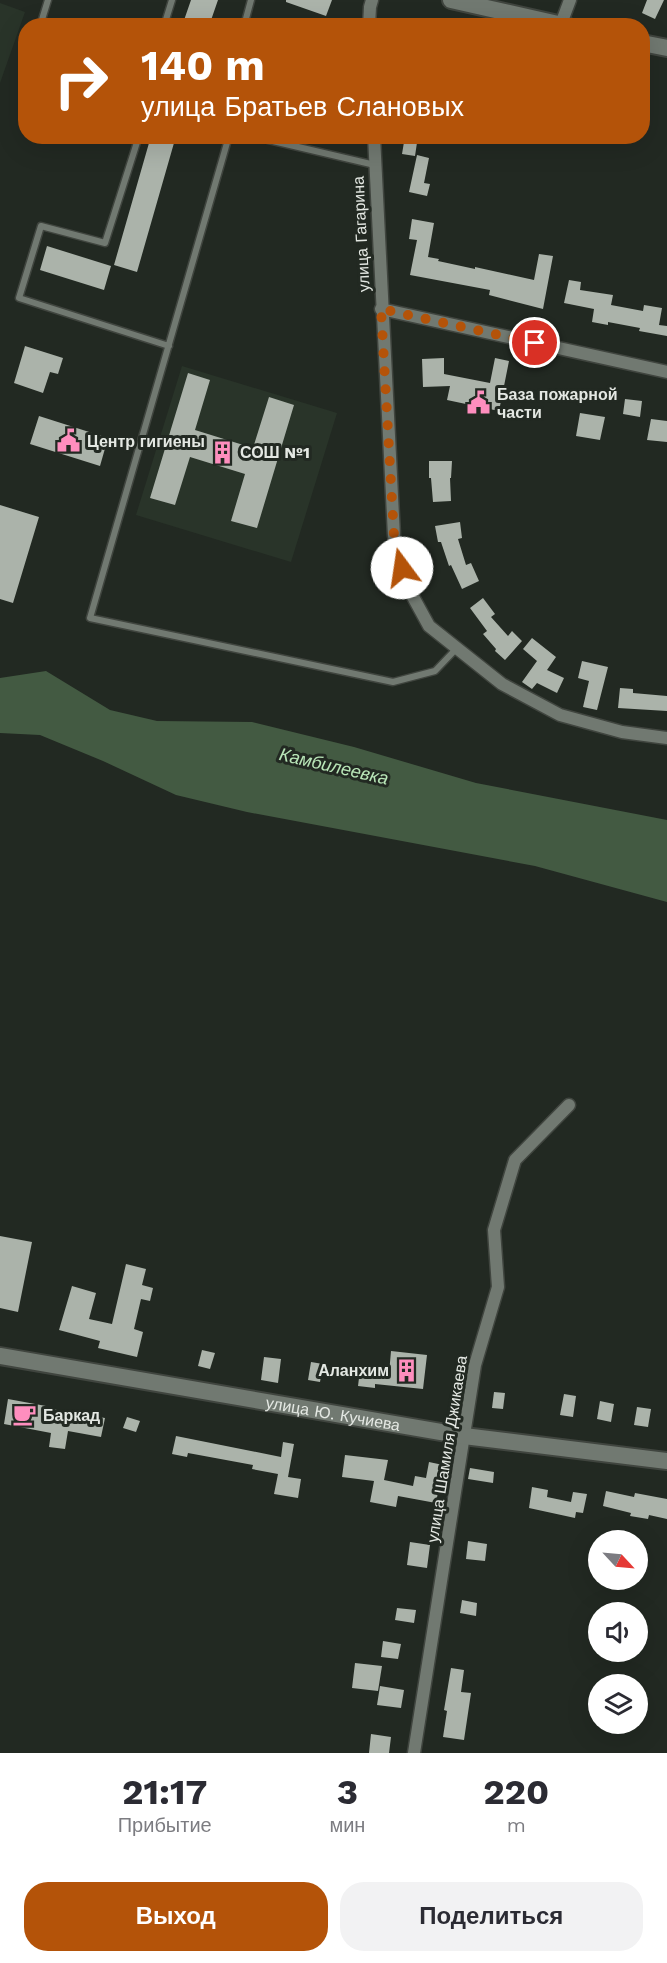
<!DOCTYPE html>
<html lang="ru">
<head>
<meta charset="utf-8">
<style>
	:root { --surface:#fff; --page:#f2f2f3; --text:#2b2b33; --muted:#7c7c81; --accent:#b45309 }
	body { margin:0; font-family:"Work Sans",sans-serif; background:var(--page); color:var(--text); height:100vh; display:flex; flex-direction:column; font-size:22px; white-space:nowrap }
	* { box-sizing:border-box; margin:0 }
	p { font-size:20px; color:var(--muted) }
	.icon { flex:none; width:33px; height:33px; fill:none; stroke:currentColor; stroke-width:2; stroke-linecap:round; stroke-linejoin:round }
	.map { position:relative; height:1753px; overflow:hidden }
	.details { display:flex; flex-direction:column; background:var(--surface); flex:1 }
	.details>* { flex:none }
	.top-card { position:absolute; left:18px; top:18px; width:632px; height:126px; border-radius:24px; box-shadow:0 6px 24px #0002; background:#b45309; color:#fff; overflow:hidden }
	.needle { width:39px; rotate:116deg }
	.tools { position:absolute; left:588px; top:1530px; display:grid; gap:12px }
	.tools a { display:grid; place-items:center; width:60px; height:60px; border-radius:50%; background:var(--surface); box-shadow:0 6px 24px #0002; font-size:30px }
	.pin { position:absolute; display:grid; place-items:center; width:51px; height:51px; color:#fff; margin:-26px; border:3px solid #fff; border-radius:50%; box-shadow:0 2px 6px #0007 }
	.me { position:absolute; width:66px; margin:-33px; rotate:346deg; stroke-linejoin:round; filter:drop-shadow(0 0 4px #0008) }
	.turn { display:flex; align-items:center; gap:21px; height:126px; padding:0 24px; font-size:27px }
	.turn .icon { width:78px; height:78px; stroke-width:2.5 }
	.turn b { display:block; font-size:42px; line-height:51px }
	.eta { display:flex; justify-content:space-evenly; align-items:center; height:102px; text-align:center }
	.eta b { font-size:36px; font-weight:700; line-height:42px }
	.primary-button { display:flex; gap:12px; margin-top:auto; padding:12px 24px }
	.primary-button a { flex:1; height:69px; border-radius:24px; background:var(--accent); color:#fff; font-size:24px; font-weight:700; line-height:69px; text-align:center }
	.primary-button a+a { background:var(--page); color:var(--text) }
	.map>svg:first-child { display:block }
</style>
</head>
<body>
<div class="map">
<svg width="667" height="1753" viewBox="0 0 667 1753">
	<rect width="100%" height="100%" fill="#222922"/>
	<!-- built -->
	<path fill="#293429" d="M0,3L25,12L0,83Z
		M182,366L337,413L291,562L136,515Z"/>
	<!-- water -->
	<path fill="#435a42" d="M46,671L110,710L157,721L252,722L354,747L476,783L667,820V902L535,866L247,812L176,795L103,761L40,735L0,733V678Z"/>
	<!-- building -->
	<path fill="#abb3aa" d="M191,0H218L209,26H182Z
		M286,0H332L326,16L286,2Z
		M647,0H664L655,19L642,13Z
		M151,136H176L137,272L114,265Z
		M405,136H418L415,156L402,154Z
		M417,155L429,158L424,183L430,184L427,196L409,192Z
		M412,219L434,223L428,257L439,259L438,261L475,269V267L534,280L539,254L553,256L543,309L489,295L490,290L410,275L417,240L409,239Z
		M47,246L111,266L104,290L40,270Z
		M569,280L581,282L580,290L613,295L611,305L643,311L644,305L662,308L659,325L667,326V336L639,331L640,328L608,322V325L592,322L594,309L564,303Z
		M25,346L63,358L58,374L50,372L43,393L14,383Z
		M444,358V374L490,383L495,358L509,361L499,411L447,400L450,386L423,387L422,359Z
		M188,373L210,380L195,430L253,448L269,397L294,405L257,528L231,521L245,474L190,457L175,505L150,498Z
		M625,399L642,401L640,417L623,414Z
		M580,413L605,417L600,440L576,436Z
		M39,416L108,438L100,466L30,444Z
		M651,419L667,421V442L647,440Z
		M429,461H452L451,478H450L451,501L433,502L431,478H429Z
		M0,505L39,517L13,603L0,599Z
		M460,522L462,538L458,539L466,565L471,563L479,581L462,589L451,565L449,566L441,542H438L435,526Z
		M483,598L495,614L491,617L508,636L512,631L522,641L505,660L495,651L496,649L483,634L487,631L470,608Z
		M532,638L556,657L547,670L564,678L557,693L537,683L532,689L522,682L537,661L523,649Z
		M582,661L608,667L597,710L583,707L589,681L578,678Z
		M620,688L633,689V693L667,696V711L618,708Z
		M0,1236L32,1242L18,1312L0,1308Z
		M126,1264L146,1269L142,1285L153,1288L150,1301L141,1299L134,1329L143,1332L137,1357L98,1348L100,1341L59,1330L72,1286L96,1293L89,1319L112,1324Z
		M202,1350L215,1353L210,1369L198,1366Z
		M391,1351L427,1355L423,1389L375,1384V1388L358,1386L360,1370L389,1374Z
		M264,1357L281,1359L278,1383L261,1380Z
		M311,1362L323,1364L320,1382L308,1380Z
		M494,1392L505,1393L503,1409L492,1408Z
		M564,1394L576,1396L573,1417L560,1415Z
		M8,1399L46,1406V1408L105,1418L101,1437L68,1431L65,1449L49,1447L51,1433L4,1424Z
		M600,1401L614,1404L611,1422L597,1419Z
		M637,1407L651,1409L648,1427L634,1425Z
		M127,1417L140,1421L136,1432L123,1428Z
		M176,1436L281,1457L283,1442L294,1444L288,1477L301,1479L298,1498L274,1494L278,1474L252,1469L253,1465L188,1453L187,1457L172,1454Z
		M345,1455L388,1460L384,1480L413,1486L415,1476L426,1478L429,1462L443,1465L436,1503L398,1496L396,1507L370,1502L374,1481L342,1477Z
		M470,1468L494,1472L493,1483L468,1479Z
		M532,1487L548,1490L547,1497L571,1502L573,1492L587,1494L583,1513L576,1512L575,1518L529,1508Z
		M606,1491L634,1497L635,1493L667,1499V1519L649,1515L648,1519L630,1516L631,1513L603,1506Z
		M468,1541L487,1544L485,1561L466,1559Z
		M410,1542L430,1545L427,1568L407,1565Z
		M462,1600L477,1603L476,1616L460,1613Z
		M397,1608L416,1610L414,1623L395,1620Z
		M383,1641L401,1644L398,1659L381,1657Z
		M355,1663L382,1666L378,1691L352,1688Z
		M451,1668L464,1670L461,1692L471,1693L464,1740L443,1737L447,1711L444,1710Z
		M380,1686L404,1690L401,1708L377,1705Z
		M371,1734L391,1737L389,1753H369Z"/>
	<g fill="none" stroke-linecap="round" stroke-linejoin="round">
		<defs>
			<path id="service" d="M40,26L48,0
				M164,26L172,0
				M244,26L251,0
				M139,136L105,243L41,226L19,298L169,346
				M229,136L90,618L393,682L435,671L457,648
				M251,136L375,165"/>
			<path id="minor" d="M561,24L570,0
				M369,26L370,7L372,0
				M374,136L394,536L406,584L429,626L502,684L560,715L622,732L667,738
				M381,309L667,372
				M414,1753L475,1365L498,1287L494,1230L515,1160L569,1105"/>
			<g id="tertiary">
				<path d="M451,0L567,26"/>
				<path d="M642,43L667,48"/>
				<path id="s1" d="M0,1356L464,1436L667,1461"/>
			</g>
		</defs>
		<!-- service casing -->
		<use href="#service" stroke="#40453f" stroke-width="9"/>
		<!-- minor casing -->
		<use href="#minor" stroke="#40453f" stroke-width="15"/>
		<!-- tertiary casing -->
		<use href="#tertiary" stroke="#40453f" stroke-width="20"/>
		<!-- service -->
		<use href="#service" stroke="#717971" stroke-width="6"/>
		<!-- minor -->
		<use href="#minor" stroke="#717971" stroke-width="12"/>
		<!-- tertiary -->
		<use href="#tertiary" stroke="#717971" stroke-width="16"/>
	</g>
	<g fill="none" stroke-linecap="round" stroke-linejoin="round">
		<!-- route -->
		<path stroke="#b45309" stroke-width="10" stroke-dasharray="0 18" d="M402,568L394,536L381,309L535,343"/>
	</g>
	<!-- icons -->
	<defs>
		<symbol id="civic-bare" viewBox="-9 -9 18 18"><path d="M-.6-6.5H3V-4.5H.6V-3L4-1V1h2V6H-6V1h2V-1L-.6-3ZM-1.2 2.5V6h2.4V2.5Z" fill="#fe8ebe" stroke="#222922" stroke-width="2.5" paint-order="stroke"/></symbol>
		<symbol id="building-bare" viewBox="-9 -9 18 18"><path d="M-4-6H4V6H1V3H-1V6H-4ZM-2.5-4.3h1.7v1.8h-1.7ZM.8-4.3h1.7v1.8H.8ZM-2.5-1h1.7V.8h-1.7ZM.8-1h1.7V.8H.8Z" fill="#fe8ebe" stroke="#222922" stroke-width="2.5" paint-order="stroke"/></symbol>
		<symbol id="cafe-bare" viewBox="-9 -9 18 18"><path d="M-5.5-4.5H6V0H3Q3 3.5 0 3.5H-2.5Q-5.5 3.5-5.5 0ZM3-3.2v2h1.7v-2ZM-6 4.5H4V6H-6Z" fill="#fe8ebe" stroke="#222922" stroke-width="2.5" paint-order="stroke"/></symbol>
	</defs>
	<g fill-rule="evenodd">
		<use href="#civic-bare" x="462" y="386" width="33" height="33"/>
		<use href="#civic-bare" x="52" y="424" width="33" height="33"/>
		<use href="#building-bare" x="206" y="436" width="33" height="33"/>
		<use href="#building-bare" x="390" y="1354" width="33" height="33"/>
		<use href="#cafe-bare" x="8" y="1398" width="33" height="33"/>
	</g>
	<g text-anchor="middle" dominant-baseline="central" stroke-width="6" stroke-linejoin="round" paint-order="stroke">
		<!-- street labels -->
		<g font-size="16" fill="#e4e8e3" stroke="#222922">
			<text transform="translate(361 234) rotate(-93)">улица Гагарина</text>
			<text stroke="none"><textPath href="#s1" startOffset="338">улица Ю. Кучиева</textPath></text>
			<text transform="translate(447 1449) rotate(-81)">улица Шамиля Джикаева</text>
		</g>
		<!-- poi labels -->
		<g font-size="16" font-weight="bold" fill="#e4e8e3" stroke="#222922" text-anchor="start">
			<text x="497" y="394">База пожарной<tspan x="497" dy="18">части</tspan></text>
			<text x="87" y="441">Центр гигиены</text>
			<text x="240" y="452">СОШ №1</text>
			<text x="389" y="1370" text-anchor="end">Аланхим</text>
			<text x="43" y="1415">Баркад</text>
		</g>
		<!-- water labels -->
		<g font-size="18" font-style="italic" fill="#b8e5b7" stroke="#222922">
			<text transform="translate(334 766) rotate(13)">Камбилеевка</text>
		</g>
	</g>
</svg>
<div class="tools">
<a><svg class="needle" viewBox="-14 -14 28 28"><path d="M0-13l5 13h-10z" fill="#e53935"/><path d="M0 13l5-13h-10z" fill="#7c7c81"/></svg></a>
<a><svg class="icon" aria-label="sound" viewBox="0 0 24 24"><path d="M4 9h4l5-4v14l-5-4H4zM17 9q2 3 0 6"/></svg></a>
<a><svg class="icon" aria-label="layers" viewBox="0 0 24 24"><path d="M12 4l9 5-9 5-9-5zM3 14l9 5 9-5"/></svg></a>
</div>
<div class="pin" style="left:535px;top:343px;background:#d93025"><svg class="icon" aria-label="arrive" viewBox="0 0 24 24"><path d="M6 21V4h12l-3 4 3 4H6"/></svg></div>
<svg class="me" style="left:402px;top:568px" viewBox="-20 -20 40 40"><circle r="19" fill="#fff"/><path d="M0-13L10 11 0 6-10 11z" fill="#b45309"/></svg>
<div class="top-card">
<div class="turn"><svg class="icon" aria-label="right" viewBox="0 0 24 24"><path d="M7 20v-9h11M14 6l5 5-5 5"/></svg><div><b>140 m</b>улица Братьев Слановых</div></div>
</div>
</div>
<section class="details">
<div class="eta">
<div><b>21:17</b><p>Прибытие</p></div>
<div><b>3</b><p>мин</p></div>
<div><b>220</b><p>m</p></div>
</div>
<div class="primary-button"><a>Выход</a><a>Поделиться</a></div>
</section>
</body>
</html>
